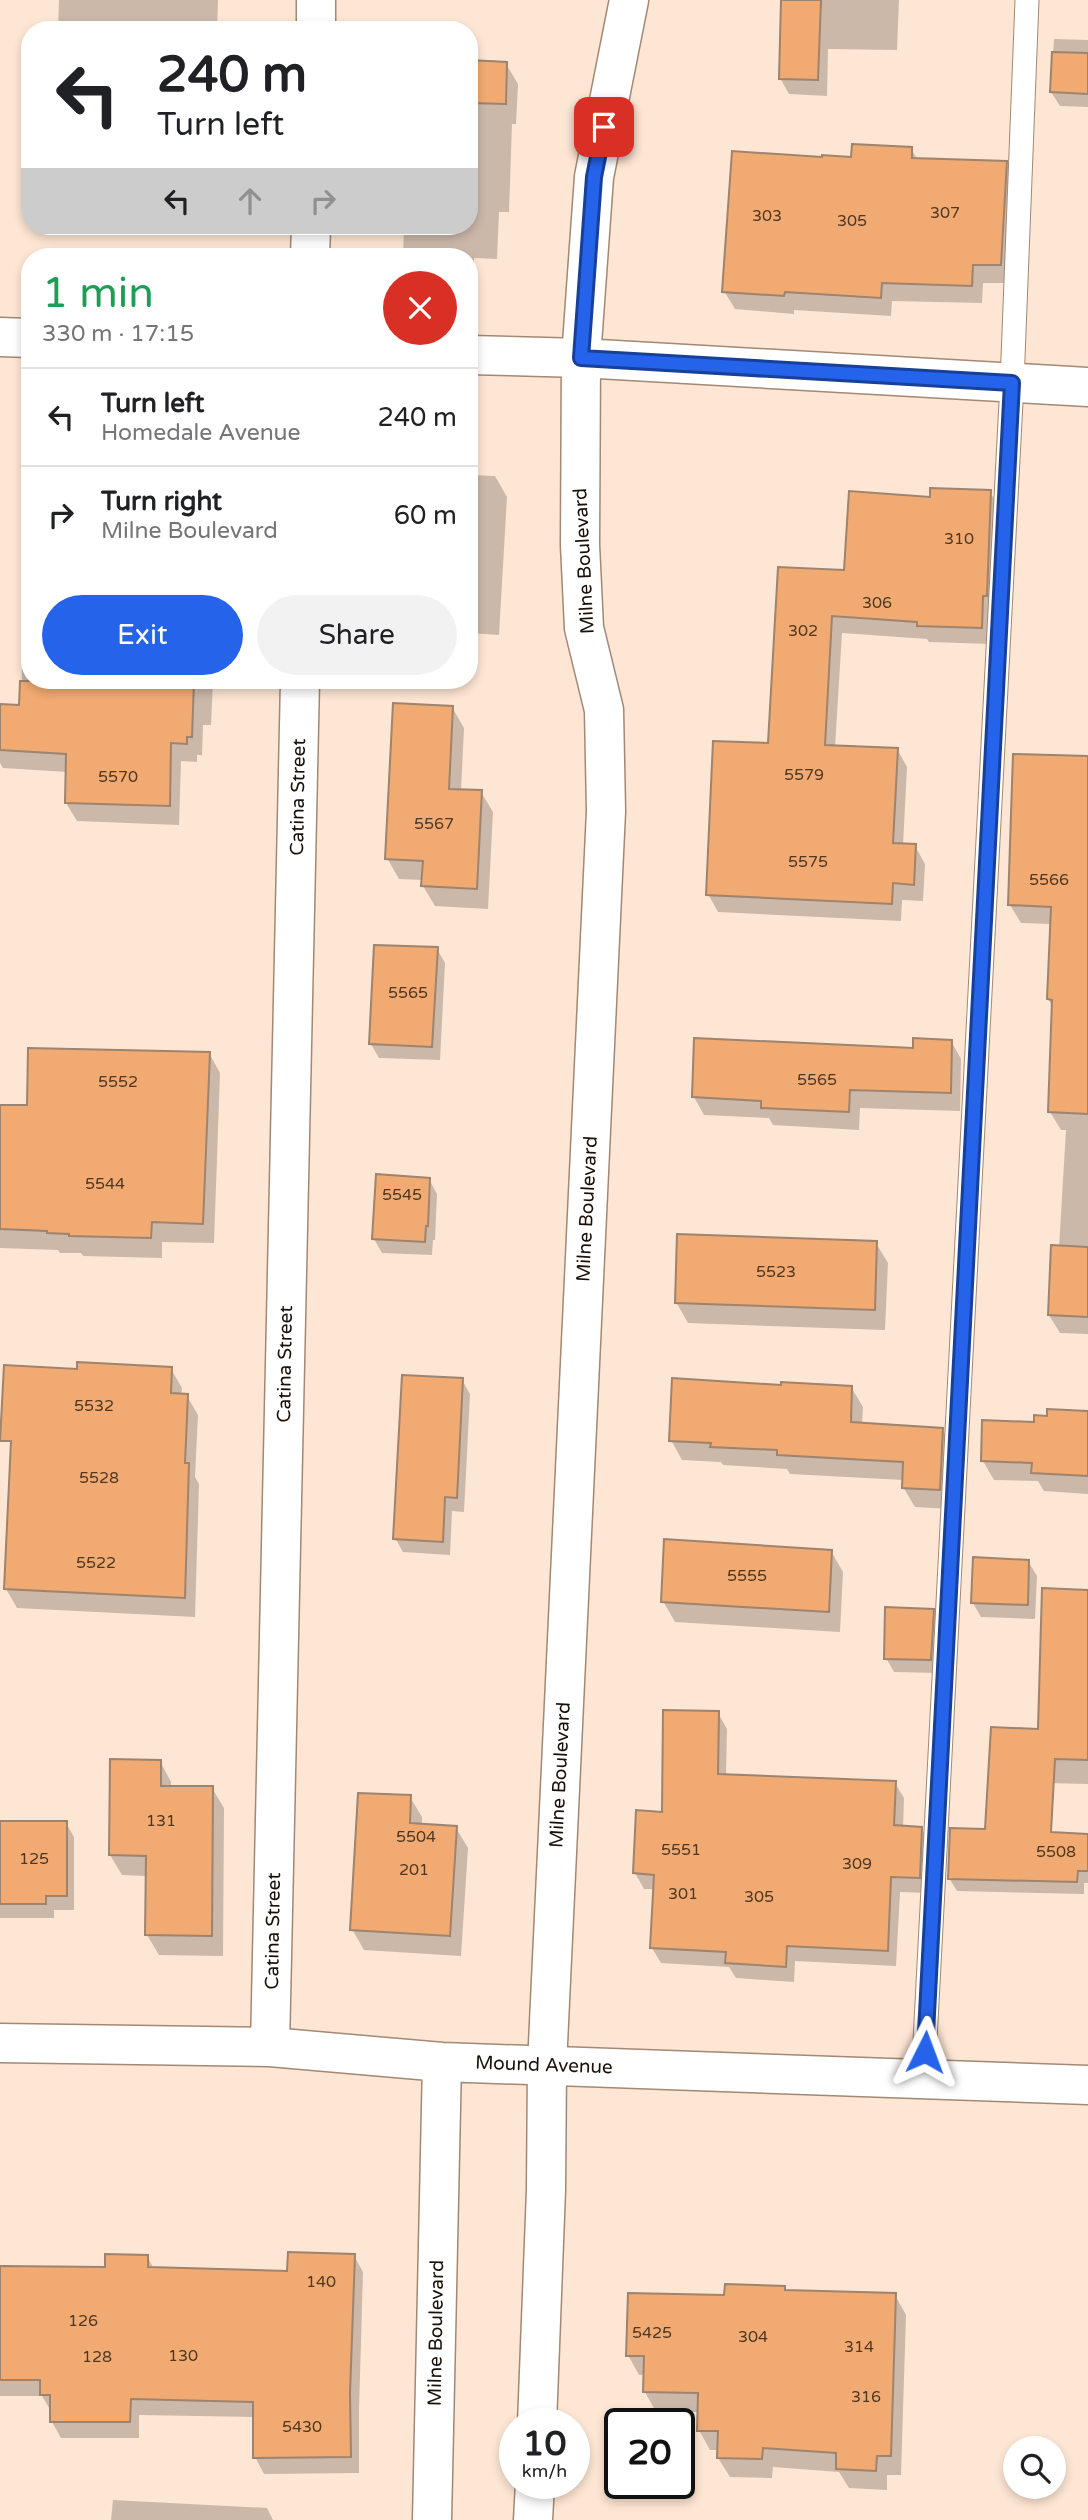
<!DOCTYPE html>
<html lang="en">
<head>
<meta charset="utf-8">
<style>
	:root { --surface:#fff; --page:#f2f2f2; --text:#202124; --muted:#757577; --line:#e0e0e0; --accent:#2563eb }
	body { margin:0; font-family:"Varela Round",sans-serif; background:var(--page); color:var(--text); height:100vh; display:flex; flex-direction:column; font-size:26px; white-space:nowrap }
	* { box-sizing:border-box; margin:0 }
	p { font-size:23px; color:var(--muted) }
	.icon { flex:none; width:38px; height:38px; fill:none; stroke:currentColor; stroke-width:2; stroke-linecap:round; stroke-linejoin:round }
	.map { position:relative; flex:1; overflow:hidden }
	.panel { position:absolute; left:21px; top:248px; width:457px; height:441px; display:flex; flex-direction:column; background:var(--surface); border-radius:28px; box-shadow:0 4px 10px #0003 }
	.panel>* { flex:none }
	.hud { position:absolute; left:21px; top:21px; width:457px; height:214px; border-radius:28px; box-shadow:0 4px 10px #0003; background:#fff; color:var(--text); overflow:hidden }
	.buttons { position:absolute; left:1003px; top:2436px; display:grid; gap:14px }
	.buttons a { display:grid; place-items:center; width:63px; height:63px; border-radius:50%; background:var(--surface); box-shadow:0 4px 10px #0003; font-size:35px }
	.speed { position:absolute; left:499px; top:2408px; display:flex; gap:14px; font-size:35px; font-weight:700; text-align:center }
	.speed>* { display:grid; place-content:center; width:91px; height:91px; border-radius:50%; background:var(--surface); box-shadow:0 4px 10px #0003; line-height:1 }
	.speed small { font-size:18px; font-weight:400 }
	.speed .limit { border:4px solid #111; border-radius:10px; background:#fff; color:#111 }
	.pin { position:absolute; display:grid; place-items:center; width:60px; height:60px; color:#fff; margin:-30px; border-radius:14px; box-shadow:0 4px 10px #0006 }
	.me { position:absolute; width:77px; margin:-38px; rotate:3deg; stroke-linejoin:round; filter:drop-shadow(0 0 5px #0008) }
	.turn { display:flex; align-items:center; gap:24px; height:147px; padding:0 21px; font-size:32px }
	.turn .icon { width:91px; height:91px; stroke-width:2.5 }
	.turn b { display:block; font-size:49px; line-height:60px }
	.lanes { display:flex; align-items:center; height:66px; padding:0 21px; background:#0003; justify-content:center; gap:35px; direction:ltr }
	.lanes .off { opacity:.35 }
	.round { display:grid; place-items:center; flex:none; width:74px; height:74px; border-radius:37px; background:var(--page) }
	.headline { display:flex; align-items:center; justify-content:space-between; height:119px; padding:0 21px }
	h1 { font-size:42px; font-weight:600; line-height:52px; color:#1e9e55 }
	.button { display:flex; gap:14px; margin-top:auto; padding:14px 21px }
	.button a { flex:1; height:80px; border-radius:42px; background:var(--accent); color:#fff; font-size:28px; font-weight:600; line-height:80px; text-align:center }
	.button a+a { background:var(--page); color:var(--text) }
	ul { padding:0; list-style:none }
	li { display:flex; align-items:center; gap:21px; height:98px; padding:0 21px; border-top:2px solid var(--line) }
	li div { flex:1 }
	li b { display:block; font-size:26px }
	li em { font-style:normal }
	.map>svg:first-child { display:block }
</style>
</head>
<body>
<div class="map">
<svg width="1088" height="2520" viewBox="0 0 1088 2520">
	<rect width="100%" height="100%" fill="#fee6d4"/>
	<!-- shadow -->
	<path fill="#0003" d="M59,0H218L217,30H58Z
		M783,0H899L897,50L828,49L827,96L789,94L780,78Z
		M1054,39L1088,40V107L1060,106L1051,92Z
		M469,62L506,64L518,84L516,124H512L509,212H499L497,259L474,258L473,295L469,294V257H403L404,226H469Z
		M911,149L918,160L1006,163L1016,181L1011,283H983L982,303L892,301L891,316L794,310V314L735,309L724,291L824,159L853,158Z
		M469,475L495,476L507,497L499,635L469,633Z
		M990,492L1000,509L991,644L929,642L927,639L842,633L835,747L897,749L907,767L903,846H915L925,864L923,901L902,900L901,921L718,912L708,894L770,745L846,572L931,499Z
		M26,505H30V681H213L211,725H203L202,755H197V762L181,761L179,825L77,821L66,803L67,772L3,768L0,763V705L21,707Z
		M452,707L464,728L461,791L481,792L493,812L488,909L435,906L423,886V880L399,879L387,858Z
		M1088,758V1334L1060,1333L1049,1315L1059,1247L1066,1130H1061L1050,1112L1053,1007L1048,999L1052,924L1021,923L1010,905Z
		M437,949L445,963L440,1060L379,1058L371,1044Z
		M951,1041L961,1059L960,1111L860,1108L859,1130L773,1125L769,1118L704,1115L694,1097Z
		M209,1053L220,1073L214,1243L162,1242V1258L83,1256L81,1253H60L58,1250L0,1248V1107H28Z
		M429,1179L437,1194L435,1240H433L432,1255L382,1253L374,1239Z
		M876,1243L888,1263L885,1330L688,1323L676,1302Z
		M171,1369L182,1388L181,1396H187L198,1415L195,1477L199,1484L195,1617L17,1608L6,1589L79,1371Z
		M462,1380L470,1394L464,1512L452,1511L450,1555L403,1552L395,1538Z
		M783,1386L851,1387L863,1407L862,1425L942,1429L953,1449L950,1509L915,1507L903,1487L904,1480L790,1474L787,1469L723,1465L721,1462L682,1460L671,1440Z
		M1088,1413V1494L1044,1491L1038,1481L994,1480L983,1461L1048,1417Z
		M831,1551L843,1572L840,1632L675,1622L663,1601Z
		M1028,1561L1037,1576L1035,1619L981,1617L973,1603Z
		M1088,1592V1784L1001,1782L1040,1731Z
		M933,1611L941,1625L938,1673L894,1672L886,1658Z
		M718,1713L727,1729L726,1776L895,1783L904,1798L903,1828H921L930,1844L928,1893L900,1892L896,1966L795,1961L794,1982L736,1978L729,1967L661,1963L652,1948L655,1889H644L635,1873L664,1813Z
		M160,1761L171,1782V1787L212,1788L224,1808L223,1956L159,1955L147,1935V1876L122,1875L110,1855Z
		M410,1797L422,1817V1825L456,1828L468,1848L461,1956L364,1950L352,1929Z
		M0,1823H66L74,1837V1910H54V1918H0Z
		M1088,1837V1883H1084V1894L957,1891L949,1878Z
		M147,2256L154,2269L289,2272L354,2256L363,2272L359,2410V2473L264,2474L255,2457V2417L139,2415V2438H61L52,2422L51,2411L42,2396H0V2265H10L12,2268L107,2269Z
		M784,2288L787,2292L895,2295L906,2315L901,2475H887V2490L849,2488L839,2472L773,2467L772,2478L730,2477L718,2458L719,2450H710L699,2430L700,2412H656L645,2392L646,2375H639L628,2355L726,2297Z
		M113,2500L267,2508L273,2520H111Z"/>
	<!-- building -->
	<path fill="#f1ab72" stroke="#9e836e" stroke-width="2" d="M781,0H821L818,80L779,79Z
		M1052,52L1088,53V94L1050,92Z
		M469,60L507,62L506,104L469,103Z
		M852,144L912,147V158L1007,161L1001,265H973L972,286L882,283L881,298L785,292L784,296L722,292L732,151L822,157V155L851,157Z
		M930,488L991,490L987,596H983L982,628L917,626V622L832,616L825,745L898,748L893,843L916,844L914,885L893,883L892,904L706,895L713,741L768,743L778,567L844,570L849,491L930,497Z
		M20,681H194L192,737H187V744L171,743L170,806L65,803L66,754L0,750V704L19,705Z
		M393,703L453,706L449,789L482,790L477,889L421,886L423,861L385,859Z
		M1013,754L1088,756V1114L1048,1112L1052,1000L1047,999L1051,907L1008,905Z
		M374,945L438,947L432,1047L369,1044Z
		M694,1038L913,1048V1038L952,1040L951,1093L850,1090L849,1112L761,1108V1101L692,1097Z
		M28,1048L210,1052L203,1224L152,1222L151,1238L69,1236V1234L47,1233V1231L0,1229V1105H27Z
		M376,1174L430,1178L428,1226H426L425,1242L372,1239Z
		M677,1234L877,1241L875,1310L675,1303Z
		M1051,1245L1088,1247V1317L1048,1315Z
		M77,1362L172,1367L171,1393L188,1394L185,1463H189L185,1598L4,1589L11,1441H0L4,1365L77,1369Z
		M402,1375L463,1378L457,1498L445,1497L443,1542L393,1539Z
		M672,1378L781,1385V1382L852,1386L851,1422L943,1428L940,1490L902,1488L903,1462L777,1455V1450L710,1447L711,1443L669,1441Z
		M1047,1409L1088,1411V1476L1031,1473L1032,1463L981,1461L982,1420L1034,1422V1415L1047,1416Z
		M664,1539L832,1550L829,1612L661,1602Z
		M973,1557L1029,1560L1028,1605L971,1603Z
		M1042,1588L1088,1590V1760L1055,1759L1051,1832L1088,1834V1871H1078L1077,1882L948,1879L950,1828L985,1829L991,1727L1038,1729Z
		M885,1607L934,1609L931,1660L884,1659Z
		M663,1710L719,1711L718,1774L896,1781L894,1825L922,1827L920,1878L891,1877L888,1951L787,1946L786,1967L725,1963L726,1952L650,1948L654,1875L633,1873L636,1810L662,1812Z
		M110,1759L161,1760V1786H213L212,1936L145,1935L146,1856L109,1855Z
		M358,1793L411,1795L410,1823L457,1826L450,1936L350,1930Z
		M0,1821H67V1896H46V1904H0Z
		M288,2252L355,2254L350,2393L351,2457L253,2458V2402L131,2399L130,2422H50V2395H40V2380H0V2266L105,2267V2254L148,2255V2267L287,2271Z
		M725,2284L785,2286V2290L896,2293L891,2456H877L876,2471L836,2469V2453L763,2448L762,2459L717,2458L718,2431H697L698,2393L643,2392L644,2356H626L628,2293L724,2295Z"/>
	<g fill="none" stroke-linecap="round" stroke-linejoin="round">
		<defs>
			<path id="service" d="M923,2079L1012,383L1027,0"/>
			<path id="minor" d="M316,30V0
				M310,257L311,226
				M0,337L30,338
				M469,355L581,358L1088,387
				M0,2043L270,2047L442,2062L1088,2085
				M270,2047L300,681
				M537,2424L546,2190L547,2065L606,811L604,710L584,628L580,545L581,358L594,177L629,0
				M432,2520L442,2062
				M533,2520L535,2483"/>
		</defs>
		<!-- service casing -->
		<use href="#service" stroke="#a38873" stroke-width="25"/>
		<!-- minor casing -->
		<use href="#minor" stroke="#a38873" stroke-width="41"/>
		<!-- service -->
		<use href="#service" stroke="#fff" stroke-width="23"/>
		<!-- minor -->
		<use href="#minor" stroke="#fff" stroke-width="38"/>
	</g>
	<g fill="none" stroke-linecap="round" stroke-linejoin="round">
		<defs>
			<path id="route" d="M604,127L594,177L581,358L1012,383L925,2052"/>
		</defs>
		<!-- route casing -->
		<use href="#route" stroke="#184099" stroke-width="18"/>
		<!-- route -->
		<use href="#route" stroke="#2563eb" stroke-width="12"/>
	</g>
	<g text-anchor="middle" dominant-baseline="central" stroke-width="5" stroke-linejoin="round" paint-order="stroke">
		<!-- number labels -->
		<g font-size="16" fill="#503722">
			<text x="945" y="213">307</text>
			<text x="767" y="216">303</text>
			<text x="852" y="221">305</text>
			<text x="959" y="539">310</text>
			<text x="877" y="603">306</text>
			<text x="803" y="631">302</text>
			<text x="804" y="775">5579</text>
			<text x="118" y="777">5570</text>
			<text x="434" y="824">5567</text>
			<text x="808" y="862">5575</text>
			<text x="1049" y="880">5566</text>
			<text x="408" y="993">5565</text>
			<text x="817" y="1080">5565</text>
			<text x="118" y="1082">5552</text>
			<text x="105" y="1184">5544</text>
			<text x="402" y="1195">5545</text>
			<text x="776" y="1272">5523</text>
			<text x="94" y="1406">5532</text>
			<text x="99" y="1478">5528</text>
			<text x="96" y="1563">5522</text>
			<text x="747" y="1576">5555</text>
			<text x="161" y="1821">131</text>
			<text x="416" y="1837">5504</text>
			<text x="681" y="1850">5551</text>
			<text x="1056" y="1852">5508</text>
			<text x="34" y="1859">125</text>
			<text x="857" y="1864">309</text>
			<text x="414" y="1870">201</text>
			<text x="683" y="1894">301</text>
			<text x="759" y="1897">305</text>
			<text x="321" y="2282">140</text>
			<text x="83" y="2321">126</text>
			<text x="652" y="2333">5425</text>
			<text x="753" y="2337">304</text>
			<text x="859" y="2347">314</text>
			<text x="183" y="2356">130</text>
			<text x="97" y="2357">128</text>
			<text x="866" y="2397">316</text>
			<text x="302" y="2427">5430</text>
		</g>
		<!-- street labels -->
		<g font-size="19" fill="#1a1008" stroke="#fff">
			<text transform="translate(584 561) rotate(-93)">Milne Boulevard</text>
			<text transform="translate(298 797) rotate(-89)">Catina Street</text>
			<text transform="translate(587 1209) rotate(-87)">Milne Boulevard</text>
			<text transform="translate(285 1364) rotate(-89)">Catina Street</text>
			<text transform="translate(560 1775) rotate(-87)">Milne Boulevard</text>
			<text transform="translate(273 1931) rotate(-89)">Catina Street</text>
			<text transform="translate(544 2065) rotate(2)">Mound Avenue</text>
			<text transform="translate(436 2333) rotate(-89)">Milne Boulevard</text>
		</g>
	</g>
</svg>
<div class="buttons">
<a><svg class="icon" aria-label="search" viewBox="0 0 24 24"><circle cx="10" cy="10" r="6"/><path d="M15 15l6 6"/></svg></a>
</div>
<div class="speed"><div>10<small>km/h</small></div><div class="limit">20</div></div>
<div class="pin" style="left:604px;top:127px;background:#d93025"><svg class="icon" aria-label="arrive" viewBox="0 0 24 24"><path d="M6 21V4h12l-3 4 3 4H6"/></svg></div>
<svg class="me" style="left:925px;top:2052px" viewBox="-20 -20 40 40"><path d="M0-17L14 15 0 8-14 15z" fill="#2563eb" stroke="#fff" stroke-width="4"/></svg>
<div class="hud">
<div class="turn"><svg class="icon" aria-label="left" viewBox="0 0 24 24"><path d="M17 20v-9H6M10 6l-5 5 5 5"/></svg><div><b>240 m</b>Turn left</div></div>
<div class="lanes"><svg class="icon" aria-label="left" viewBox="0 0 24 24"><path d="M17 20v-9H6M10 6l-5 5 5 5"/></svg><svg class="icon off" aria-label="ahead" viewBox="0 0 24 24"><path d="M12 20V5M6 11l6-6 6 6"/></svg><svg class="icon off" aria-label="right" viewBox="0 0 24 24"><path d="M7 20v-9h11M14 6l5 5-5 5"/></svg></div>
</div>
<section class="panel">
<div class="headline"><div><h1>1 min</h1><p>330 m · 17:15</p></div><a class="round" style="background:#d93025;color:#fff"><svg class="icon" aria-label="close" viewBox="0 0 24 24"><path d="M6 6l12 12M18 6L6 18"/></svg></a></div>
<ul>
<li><svg class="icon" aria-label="left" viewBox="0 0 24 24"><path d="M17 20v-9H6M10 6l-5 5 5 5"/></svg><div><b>Turn left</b><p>Homedale Avenue</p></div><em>240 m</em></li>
<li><svg class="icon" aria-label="right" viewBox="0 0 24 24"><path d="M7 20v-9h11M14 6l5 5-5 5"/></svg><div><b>Turn right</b><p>Milne Boulevard</p></div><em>60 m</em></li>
</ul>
<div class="button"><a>Exit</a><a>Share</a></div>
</section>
</div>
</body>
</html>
